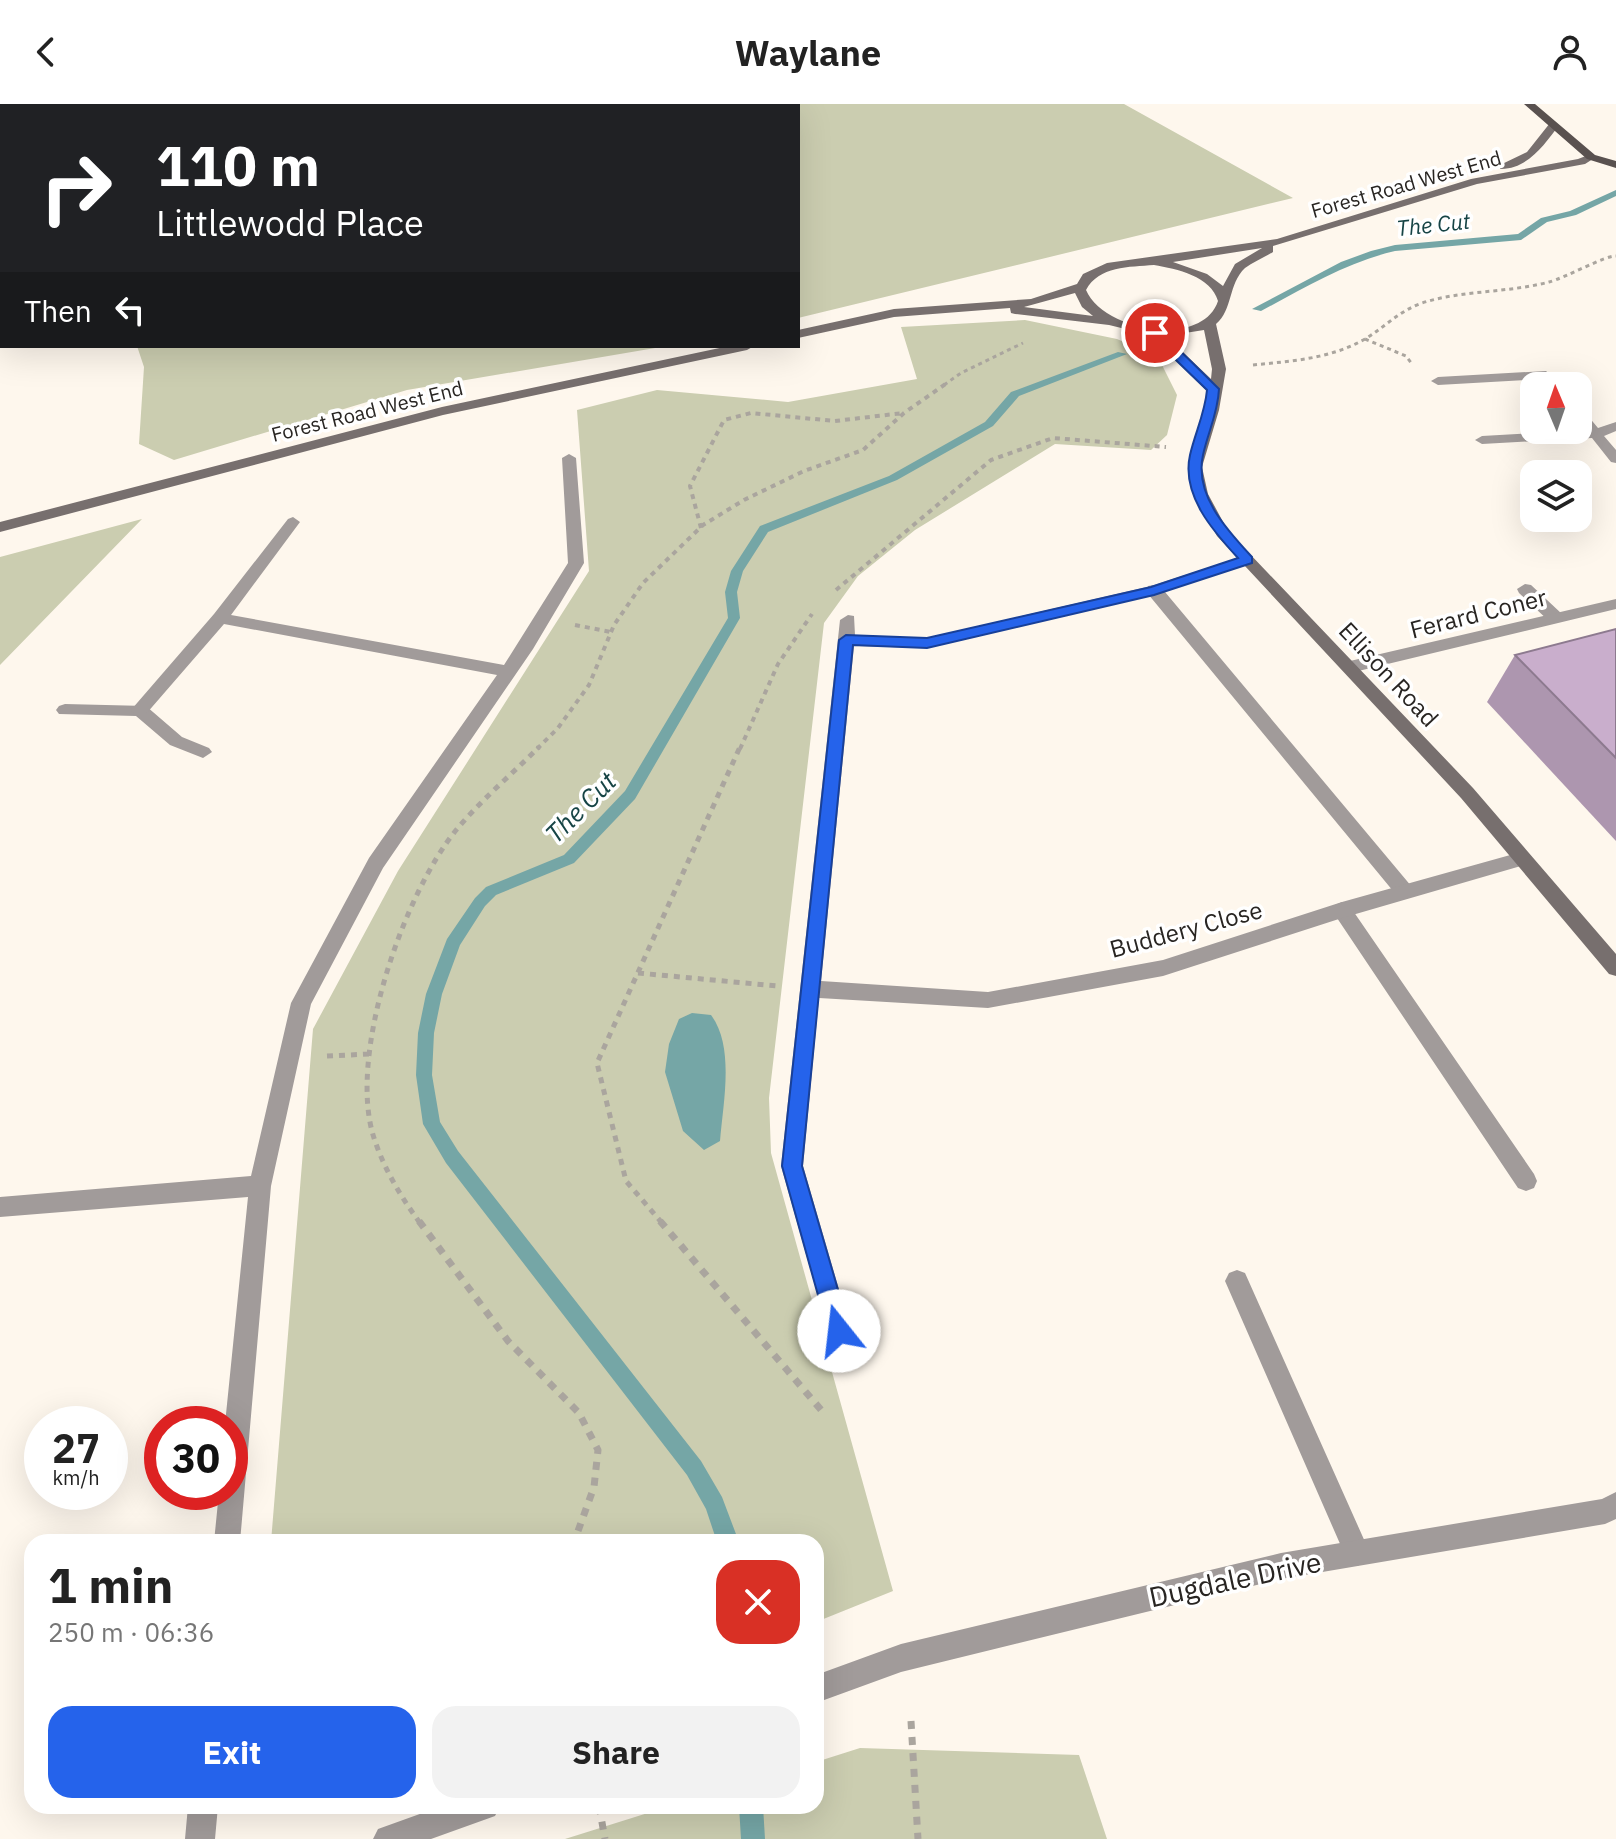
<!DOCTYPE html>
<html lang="en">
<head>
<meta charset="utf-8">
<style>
	:root { --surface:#fff; --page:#f2f2f2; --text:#222; --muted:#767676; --accent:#2563eb }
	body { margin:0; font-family:"IBM Plex Sans",sans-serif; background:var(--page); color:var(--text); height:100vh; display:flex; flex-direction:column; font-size:30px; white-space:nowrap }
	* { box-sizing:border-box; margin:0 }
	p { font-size:26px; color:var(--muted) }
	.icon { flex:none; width:44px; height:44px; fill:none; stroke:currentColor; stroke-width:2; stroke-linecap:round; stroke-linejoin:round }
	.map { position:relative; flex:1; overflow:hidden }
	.drawer { position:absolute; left:24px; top:1430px; width:800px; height:280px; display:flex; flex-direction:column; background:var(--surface); border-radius:24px; box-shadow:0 8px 32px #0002 }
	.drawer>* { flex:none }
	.hud { position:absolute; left:0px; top:0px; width:800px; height:244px; box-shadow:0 8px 32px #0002; background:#202124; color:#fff; overflow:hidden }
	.needle { width:52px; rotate:358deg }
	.buttons { position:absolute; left:1520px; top:268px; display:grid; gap:16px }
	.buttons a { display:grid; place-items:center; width:72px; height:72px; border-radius:16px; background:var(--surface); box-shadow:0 8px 32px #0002; font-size:40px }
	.speed { position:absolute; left:24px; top:1302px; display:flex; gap:16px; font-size:40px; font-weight:700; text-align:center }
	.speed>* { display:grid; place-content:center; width:104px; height:104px; border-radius:50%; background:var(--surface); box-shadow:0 8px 32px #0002; line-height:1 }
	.speed small { font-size:20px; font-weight:400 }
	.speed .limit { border:12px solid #d22; background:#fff; color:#111 }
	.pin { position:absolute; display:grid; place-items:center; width:68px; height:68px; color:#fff; margin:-34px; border:4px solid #fff; border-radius:50%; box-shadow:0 2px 8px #0007 }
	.me { position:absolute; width:88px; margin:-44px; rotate:344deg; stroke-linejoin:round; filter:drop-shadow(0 0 6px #0008) }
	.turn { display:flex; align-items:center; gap:28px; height:168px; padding:0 24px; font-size:36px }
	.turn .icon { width:104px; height:104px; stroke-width:2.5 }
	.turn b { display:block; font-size:56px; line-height:68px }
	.then { display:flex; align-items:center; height:76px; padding:0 24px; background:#0003; gap:16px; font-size:30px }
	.round { display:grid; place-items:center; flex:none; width:84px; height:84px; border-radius:24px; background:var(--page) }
	.summary { display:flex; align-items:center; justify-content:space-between; height:136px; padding:0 24px }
	h1 { font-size:48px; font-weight:700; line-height:60px }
	.primary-button { display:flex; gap:16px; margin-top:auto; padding:16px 24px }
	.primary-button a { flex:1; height:92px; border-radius:24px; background:var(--accent); color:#fff; font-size:32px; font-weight:700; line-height:92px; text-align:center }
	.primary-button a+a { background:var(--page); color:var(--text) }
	header { display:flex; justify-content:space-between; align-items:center; height:104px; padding:0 24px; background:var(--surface); font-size:36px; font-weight:700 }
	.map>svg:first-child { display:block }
</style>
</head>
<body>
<header><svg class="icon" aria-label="back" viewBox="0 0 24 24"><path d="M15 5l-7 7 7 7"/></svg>Waylane<svg class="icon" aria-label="person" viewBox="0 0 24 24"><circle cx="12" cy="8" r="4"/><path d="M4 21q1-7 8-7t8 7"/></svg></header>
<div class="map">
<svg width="1616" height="1735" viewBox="0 0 1616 1735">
	<rect width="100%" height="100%" fill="#fef7ed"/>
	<!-- green -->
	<path fill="#cbcdb0" d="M415,0H1124L1293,94L798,214V2Z
		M1025,216L1117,235L1158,253L1177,291L1167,331L1151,346L1055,340L915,426L858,472L824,519L769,994L771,1049L893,1487L816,1518V1438H271L313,925L398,767L589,467L577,306L657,286L788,298L917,275L901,223Z
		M137,242H667L407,286L174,356L139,340L144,263Z
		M142,415L0,561V453Z
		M860,1644L1079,1651L1107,1735H565L670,1702H816V1658Z"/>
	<!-- water -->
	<path fill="#75a6a6" d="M692,909L711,911C735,943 723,999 720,1037L704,1046L683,1027L665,968L669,940L679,915Z"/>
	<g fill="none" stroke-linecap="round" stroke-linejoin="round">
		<!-- stream -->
		<path fill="#75a6a6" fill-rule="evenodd" d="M1616,86V92L1576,111L1547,118L1521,136L1395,147C1347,158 1304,184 1261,207L1252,205L1341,158L1371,147L1395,141L1518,130L1541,114L1570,107Z
			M1118,248L1127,250L1019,292L993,322L897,376L768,428L743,467L737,488L740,514L635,695L574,759L496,791L485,802L460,841L442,890L434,929L432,971L440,1018L458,1047L701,1357L722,1393L739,1438H717L706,1405L687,1371L446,1059L423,1020L416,971L418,929L426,890L447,835L475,794L486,783L564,751L625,687L728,514L725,488L731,467L760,422L889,372L985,318L1011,288Z
			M739,1702H763L765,1735H741Z"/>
		<!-- path-far3 -->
		<path stroke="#aaa59e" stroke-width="3" stroke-dasharray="4 4" stroke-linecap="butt" d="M1365,235L1406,252L1412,260
			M1253,261C1292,257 1330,255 1365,235C1385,223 1399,207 1422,199C1462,186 1508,189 1549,178C1565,174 1606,151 1616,152
			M944,281L961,269L1023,239"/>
		<!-- path-far2 -->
		<path stroke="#aaa59e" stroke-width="4" stroke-dasharray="5 5" stroke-linecap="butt" d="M701,424L690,382L724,316L751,309L835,317L903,309
			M836,486L991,356L1053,334L1166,343
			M575,521L611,528
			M537,645L558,624L589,581L614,521L643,479L703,421L744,396L804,367L863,346L904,309L947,279
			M740,645L778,560L812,510"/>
		<!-- path-far1 -->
		<path stroke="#aaa59e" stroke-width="5" stroke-dasharray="6 6" stroke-linecap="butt" d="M638,869L777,882
			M327,952L370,950
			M420,1119C401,1093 384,1065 374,1034C347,952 404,789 457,725C482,695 512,670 539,643
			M662,1119L626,1077L597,959L740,643"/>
		<!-- path -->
		<path stroke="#aaa59e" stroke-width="7" stroke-dasharray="8 8" stroke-linecap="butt" d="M419,1117L508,1237L579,1309L598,1346L594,1383L574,1438
			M660,1117L822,1307
			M911,1617L918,1735
			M599,1702L605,1735"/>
		<!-- lane -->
		<path fill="#a19b9a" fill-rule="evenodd" d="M1525,480L1531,481L1562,510V518H1550L1519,489L1517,485Z
			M1154,481L1160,482L1412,783L1415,788L1412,793H1398L1148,490V482Z
			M65,600L146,602L182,633L209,644L212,648L203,654L170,641L136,612L59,610L56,606L59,602Z
			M1342,798L1349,801L1534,1070L1537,1077L1534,1084L1526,1087L1518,1084L1335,811L1332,806L1335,801Z
			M1237,1166L1245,1169L1366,1440L1370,1449L1366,1458L1357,1462L1348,1458L1225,1177L1229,1169Z"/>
		<!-- street -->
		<path fill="#a19b9a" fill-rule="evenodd" d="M1546,267L1563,282H1549L1543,275L1438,281L1431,277L1438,273Z
			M1578,305L1583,306L1598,324L1616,318V327L1604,332L1616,346V359L1611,358L1592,334L1482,340L1475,336L1482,332L1585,326L1578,318Z
			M569,350L576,354L584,459L533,545L383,764L311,900L271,1082L240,1438H214L219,1388H230V1320H225L248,1093L0,1113V1093L251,1072L291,899L369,754L497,571L224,520L146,610H134L131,606L214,510L288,415L293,413L300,418L231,511L504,561L568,459L562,354Z
			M1247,451L1252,453V459L1154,491L927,544L854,542L821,877L988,888L1163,856L1342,798L1521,748L1530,755L1528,760L1342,814L1163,872L988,904L819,894L803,1062L859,1254L856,1263L847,1266L838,1263L781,1062L840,516L848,511L854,512L855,531L927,534L1151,482Z
			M1616,495V505L1350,569L1342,563L1350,557Z
			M1616,1388V1415L1605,1420L1281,1475L901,1568L816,1599V1571L901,1540L1281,1449L1602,1395Z
			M188,1702H218L215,1735H185Z
			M442,1702H500L495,1712L431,1735H373L378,1725Z"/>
		<!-- secondary -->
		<path fill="#776f6e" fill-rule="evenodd" d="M1550,19L1559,21C1545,40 1527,66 1500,65V61L1527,48Z
			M1591,50L1596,53L1585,60L1477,80L1273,142V148C1265,153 1253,158 1245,164C1228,180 1233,206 1216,220L1226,265L1219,306L1202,363L1208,390L1228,427L1473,684L1616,850V872L1609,870L1461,694L1217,432L1194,390L1188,363L1208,288L1150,231L1109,221L1015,210L1011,209L1010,204L894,213L798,234V226L894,205L1031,195L1077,180L1083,170L1107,159L1277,135L1471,75L1578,55ZM1262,144L1235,160L1223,182L1207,170L1173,158ZM1154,161C1177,165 1211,172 1218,197C1202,245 1103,227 1086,186C1099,162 1129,163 1154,161ZM1075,189L1082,203L1093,212L1024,203ZM1204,226L1212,265L1211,275L1166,232Z
			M729,242H754L747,246L443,311L0,428V418L442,303Z"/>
		<!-- primary -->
		<path fill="#59514f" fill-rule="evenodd" d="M1524,0H1535L1595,51L1616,57V64L1587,55Z"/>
	</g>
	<!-- wall -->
	<path fill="#ad96af" d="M1616,525V737L1487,598L1515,551Z"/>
	<!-- building -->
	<path fill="#c9aecc" stroke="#8d7a8f" stroke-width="2" d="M1616,525V654L1515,551Z"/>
	<!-- route -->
	<path fill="#2563eb" stroke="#184099" stroke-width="2" d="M1150,226H1159L1219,285C1218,309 1208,328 1203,351C1194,391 1227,426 1252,453V459L1154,491L927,544L853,541L802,1062L850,1227L847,1235L839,1238L831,1235L828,1227L782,1062L839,536L846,531L927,534L1151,483L1238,454C1213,427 1181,391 1190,351C1195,329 1205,309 1207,286L1150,231Z"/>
	<g text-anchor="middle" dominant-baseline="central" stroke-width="7" stroke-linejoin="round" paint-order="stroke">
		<!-- far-street labels -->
		<g font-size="20" fill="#282522" stroke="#fff">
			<text transform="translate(1406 80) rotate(-16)">Forest Road West End</text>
			<text transform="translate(367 307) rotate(-14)">Forest Road West End</text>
		</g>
		<!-- far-water labels -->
		<g font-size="22" font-style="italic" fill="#164445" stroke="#fff">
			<text transform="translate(1433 120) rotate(-6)">The Cut</text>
		</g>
		<!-- street labels -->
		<g font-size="24" fill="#282522" stroke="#fff">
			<text transform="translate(1478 509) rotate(-14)">Ferard Coner</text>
			<text transform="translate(1389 570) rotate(47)">Ellison Road</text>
			<text transform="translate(1186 825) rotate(-15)">Buddery Close</text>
		</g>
		<!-- water labels -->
		<g font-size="26" font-style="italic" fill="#164445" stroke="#fff">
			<text transform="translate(580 703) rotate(-45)">The Cut</text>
		</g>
		<!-- near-street labels -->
		<g font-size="28" fill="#282522" stroke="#fff">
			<text transform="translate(1235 1475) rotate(-12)">Dugdale Drive</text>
		</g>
	</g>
</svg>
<div class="buttons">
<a><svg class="needle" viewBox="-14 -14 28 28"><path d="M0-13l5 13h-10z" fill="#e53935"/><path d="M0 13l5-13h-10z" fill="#767676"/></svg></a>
<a><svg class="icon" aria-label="layers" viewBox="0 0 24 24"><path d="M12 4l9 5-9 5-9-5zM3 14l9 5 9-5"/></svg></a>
</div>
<div class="speed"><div>27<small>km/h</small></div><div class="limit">30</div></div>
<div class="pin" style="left:1155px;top:229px;background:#d93025"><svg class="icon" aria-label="arrive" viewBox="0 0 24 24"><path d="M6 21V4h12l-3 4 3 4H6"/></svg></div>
<svg class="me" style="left:839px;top:1227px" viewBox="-20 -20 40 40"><circle r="19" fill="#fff"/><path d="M0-13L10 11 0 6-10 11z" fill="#2563eb"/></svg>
<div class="hud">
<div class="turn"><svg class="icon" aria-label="right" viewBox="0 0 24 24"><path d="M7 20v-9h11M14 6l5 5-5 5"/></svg><div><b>110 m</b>Littlewodd Place</div></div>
<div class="then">Then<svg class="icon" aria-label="left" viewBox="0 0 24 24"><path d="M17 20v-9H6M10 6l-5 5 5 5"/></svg></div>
</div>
<section class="drawer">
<div class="summary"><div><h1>1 min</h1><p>250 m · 06:36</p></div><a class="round" style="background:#d93025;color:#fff"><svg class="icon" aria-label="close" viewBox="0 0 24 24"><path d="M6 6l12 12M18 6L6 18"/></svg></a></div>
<div class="primary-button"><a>Exit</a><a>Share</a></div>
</section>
</div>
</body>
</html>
